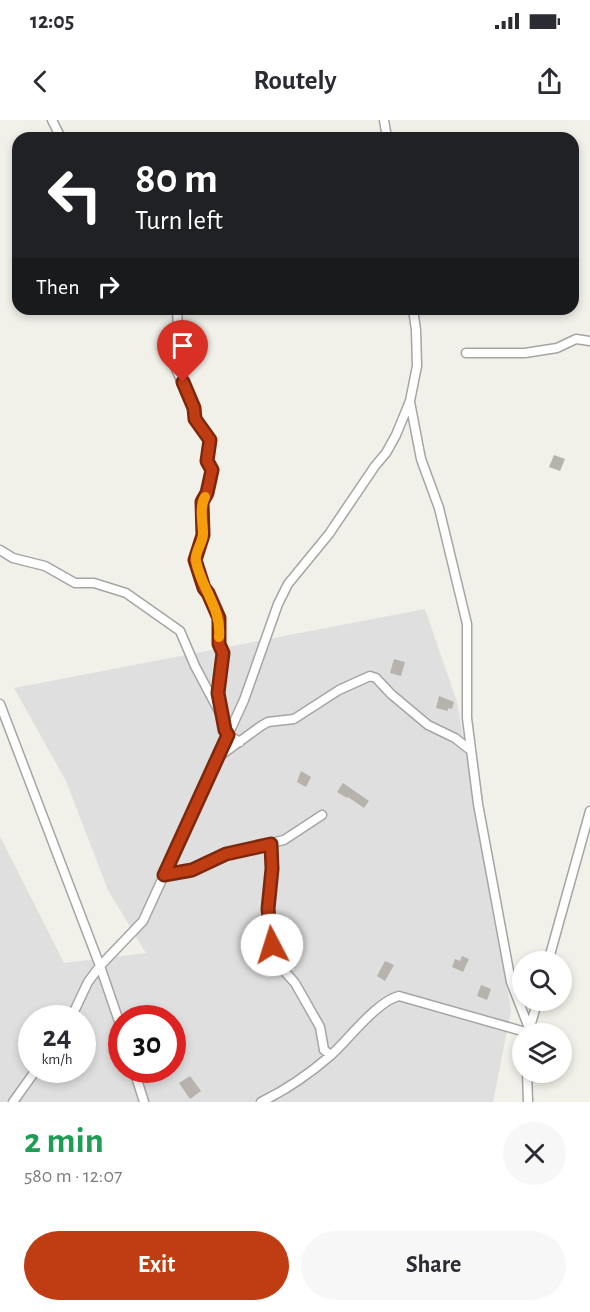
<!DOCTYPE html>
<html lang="en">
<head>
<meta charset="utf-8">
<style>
	:root { --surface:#fff; --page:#f7f7f7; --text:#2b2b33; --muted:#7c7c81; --accent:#c03d13 }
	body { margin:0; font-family:"Alegreya Sans",sans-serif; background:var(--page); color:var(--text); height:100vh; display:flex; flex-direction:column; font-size:22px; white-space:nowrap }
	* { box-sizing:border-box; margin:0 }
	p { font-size:20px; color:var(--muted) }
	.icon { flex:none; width:33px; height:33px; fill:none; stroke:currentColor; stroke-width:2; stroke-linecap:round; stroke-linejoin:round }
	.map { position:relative; height:982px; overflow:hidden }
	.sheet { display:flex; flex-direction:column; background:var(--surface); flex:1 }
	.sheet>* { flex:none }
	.guide { position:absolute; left:12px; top:12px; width:567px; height:183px; border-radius:18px; box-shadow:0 3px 9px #0003; background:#202124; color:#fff; overflow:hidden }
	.controls { position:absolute; left:512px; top:831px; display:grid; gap:12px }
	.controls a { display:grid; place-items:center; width:60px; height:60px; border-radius:50%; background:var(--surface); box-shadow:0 3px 9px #0003; font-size:30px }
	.speed { position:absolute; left:18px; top:885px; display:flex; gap:12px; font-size:30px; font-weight:700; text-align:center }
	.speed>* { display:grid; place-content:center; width:78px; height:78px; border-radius:50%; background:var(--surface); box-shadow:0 3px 9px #0003; line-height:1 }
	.speed small { font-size:15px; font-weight:400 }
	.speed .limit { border:9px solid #d22; background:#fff; color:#111 }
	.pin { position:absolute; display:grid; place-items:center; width:51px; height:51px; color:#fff; margin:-62px -26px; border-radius:50% 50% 50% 0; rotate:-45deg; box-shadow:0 0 6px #0007 }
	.pin .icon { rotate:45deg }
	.me { position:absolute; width:66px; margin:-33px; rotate:355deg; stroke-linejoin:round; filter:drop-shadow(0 0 4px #0008) }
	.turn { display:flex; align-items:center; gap:21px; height:126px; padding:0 24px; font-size:27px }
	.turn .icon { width:78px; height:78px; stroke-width:2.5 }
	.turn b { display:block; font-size:42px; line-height:51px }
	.then { display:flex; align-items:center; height:57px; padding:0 24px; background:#0003; gap:12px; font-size:22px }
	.round { display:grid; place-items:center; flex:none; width:63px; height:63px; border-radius:32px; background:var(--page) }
	.overview { display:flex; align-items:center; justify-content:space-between; height:102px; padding:0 24px }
	h1 { font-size:36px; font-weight:700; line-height:45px; color:#1e9e55 }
	.action { display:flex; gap:12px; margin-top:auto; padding:12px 24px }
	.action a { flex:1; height:69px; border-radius:36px; background:var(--accent); color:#fff; font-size:24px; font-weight:700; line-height:69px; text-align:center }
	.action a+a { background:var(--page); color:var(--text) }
	.status { display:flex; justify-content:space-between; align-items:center; height:42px; padding:0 30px; background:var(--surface); direction:ltr }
	.status svg { height:16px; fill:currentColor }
	header { display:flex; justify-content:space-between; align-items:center; height:78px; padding:0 24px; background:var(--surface); font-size:27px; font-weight:700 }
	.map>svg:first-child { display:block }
</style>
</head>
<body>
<div class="status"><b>12:05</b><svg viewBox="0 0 49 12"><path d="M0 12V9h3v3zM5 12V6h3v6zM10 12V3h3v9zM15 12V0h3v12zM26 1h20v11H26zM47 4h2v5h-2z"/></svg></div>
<header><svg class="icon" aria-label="back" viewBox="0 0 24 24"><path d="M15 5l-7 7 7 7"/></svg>Routely<svg class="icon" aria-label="share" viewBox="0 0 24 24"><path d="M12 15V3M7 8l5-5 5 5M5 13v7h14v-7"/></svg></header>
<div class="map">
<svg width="590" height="982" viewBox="0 0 590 982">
	<rect width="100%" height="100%" fill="#f1f0e9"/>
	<!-- residential -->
	<path fill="#dfdfdf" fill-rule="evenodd" d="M425,489L457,582L511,891L493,982H0V716L64,843L146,833L108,770L66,661L14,568ZM32,898H82V950H32ZM122,898H172V950H122Z"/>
	<!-- building -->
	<path fill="#b6b3ac" d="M554,335L565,339L560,351L549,347Z
		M394,539L405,542L401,556L390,553Z
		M439,576L454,582L452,589L448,588V591L436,588Z
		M301,651L311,657L306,667L297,662Z
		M343,663L369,681L364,688L348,677L347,678L337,672Z
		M462,836L469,839L463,852L452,847L455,839L460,841Z
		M385,841L394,845L385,861L377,856Z
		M481,865L491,869L487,880L477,876Z
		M190,956L201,971L190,979L179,963Z"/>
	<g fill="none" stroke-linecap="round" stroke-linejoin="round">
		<defs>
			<path id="street" d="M52,0L61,18
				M384,0L387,18
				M177,189L178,211L172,240L192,285L195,299L210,320L207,341L212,350L207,373L202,382L203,415L195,440L204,468L208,473L219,498V524L223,533L218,573L223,599
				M466,233H525L557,228L576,219L590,221
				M410,282L421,339L439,388L467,504V598L478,684L511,862L529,908
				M0,430L13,438L45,446L75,463H94L126,473L180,511L195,546L223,599L225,610L228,615L240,622
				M0,584L100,846L122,910
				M221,635L261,606L268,602L294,599L339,570L370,556L376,558L391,574L428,605L455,618L469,629
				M271,724L272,749L269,789L272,825L278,844L295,863L320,907L324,930L331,935
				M164,755L191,750L227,734L284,720L322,695
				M548,842L590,691
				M71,898L88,862L100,846L143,801L244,580L278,484L288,464L329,414L375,346L386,333L396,315L410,281L417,246L416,210L413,189
				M529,910L538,880
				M134,950L144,982
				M527,952L528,982
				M13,982L36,950
				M261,982C286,970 309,954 330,936C348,920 377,881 399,876L529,913"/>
		</defs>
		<!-- street casing -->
		<use href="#street" stroke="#a5a5a5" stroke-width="11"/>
		<!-- street -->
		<use href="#street" stroke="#fff" stroke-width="8"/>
	</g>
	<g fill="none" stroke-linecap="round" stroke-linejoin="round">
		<defs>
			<path id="route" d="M183,262L194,288L195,299L210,320L207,341L212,350L207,373L202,382L203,415L195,440L204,468L208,473L219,498V524L223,533L218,573L225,610L228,615L164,755L192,750L226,734L271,724L272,749L268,789L272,825"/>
		</defs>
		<!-- route casing -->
		<use href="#route" stroke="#7d280c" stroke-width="15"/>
		<!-- route -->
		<use href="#route" stroke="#c03d13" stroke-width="10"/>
		<!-- slow -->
		<path stroke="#f59e0b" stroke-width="10" d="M205,377C199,388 203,402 203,414C203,423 194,433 196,441C201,468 222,489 219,517"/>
	</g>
</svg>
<div class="controls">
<a><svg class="icon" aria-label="search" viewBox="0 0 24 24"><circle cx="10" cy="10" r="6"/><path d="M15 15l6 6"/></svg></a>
<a><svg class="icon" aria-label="layers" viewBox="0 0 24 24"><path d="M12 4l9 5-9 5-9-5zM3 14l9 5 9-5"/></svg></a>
</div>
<div class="speed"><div>24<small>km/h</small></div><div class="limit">30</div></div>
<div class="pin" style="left:183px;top:262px;background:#d93025"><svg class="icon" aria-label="arrive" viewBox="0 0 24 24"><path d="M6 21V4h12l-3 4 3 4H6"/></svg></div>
<svg class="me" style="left:272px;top:825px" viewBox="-20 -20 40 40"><circle r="19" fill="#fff"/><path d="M0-13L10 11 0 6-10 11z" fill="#c03d13"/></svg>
<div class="guide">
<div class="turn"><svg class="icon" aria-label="left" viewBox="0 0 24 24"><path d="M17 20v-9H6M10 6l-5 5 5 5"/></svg><div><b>80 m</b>Turn left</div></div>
<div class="then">Then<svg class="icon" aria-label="right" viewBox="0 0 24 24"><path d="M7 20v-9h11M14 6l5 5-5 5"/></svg></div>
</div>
</div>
<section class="sheet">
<div class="overview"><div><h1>2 min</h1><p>580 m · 12:07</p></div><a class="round"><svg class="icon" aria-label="close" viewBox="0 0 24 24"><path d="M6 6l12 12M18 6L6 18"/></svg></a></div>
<div class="action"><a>Exit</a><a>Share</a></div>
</section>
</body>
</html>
